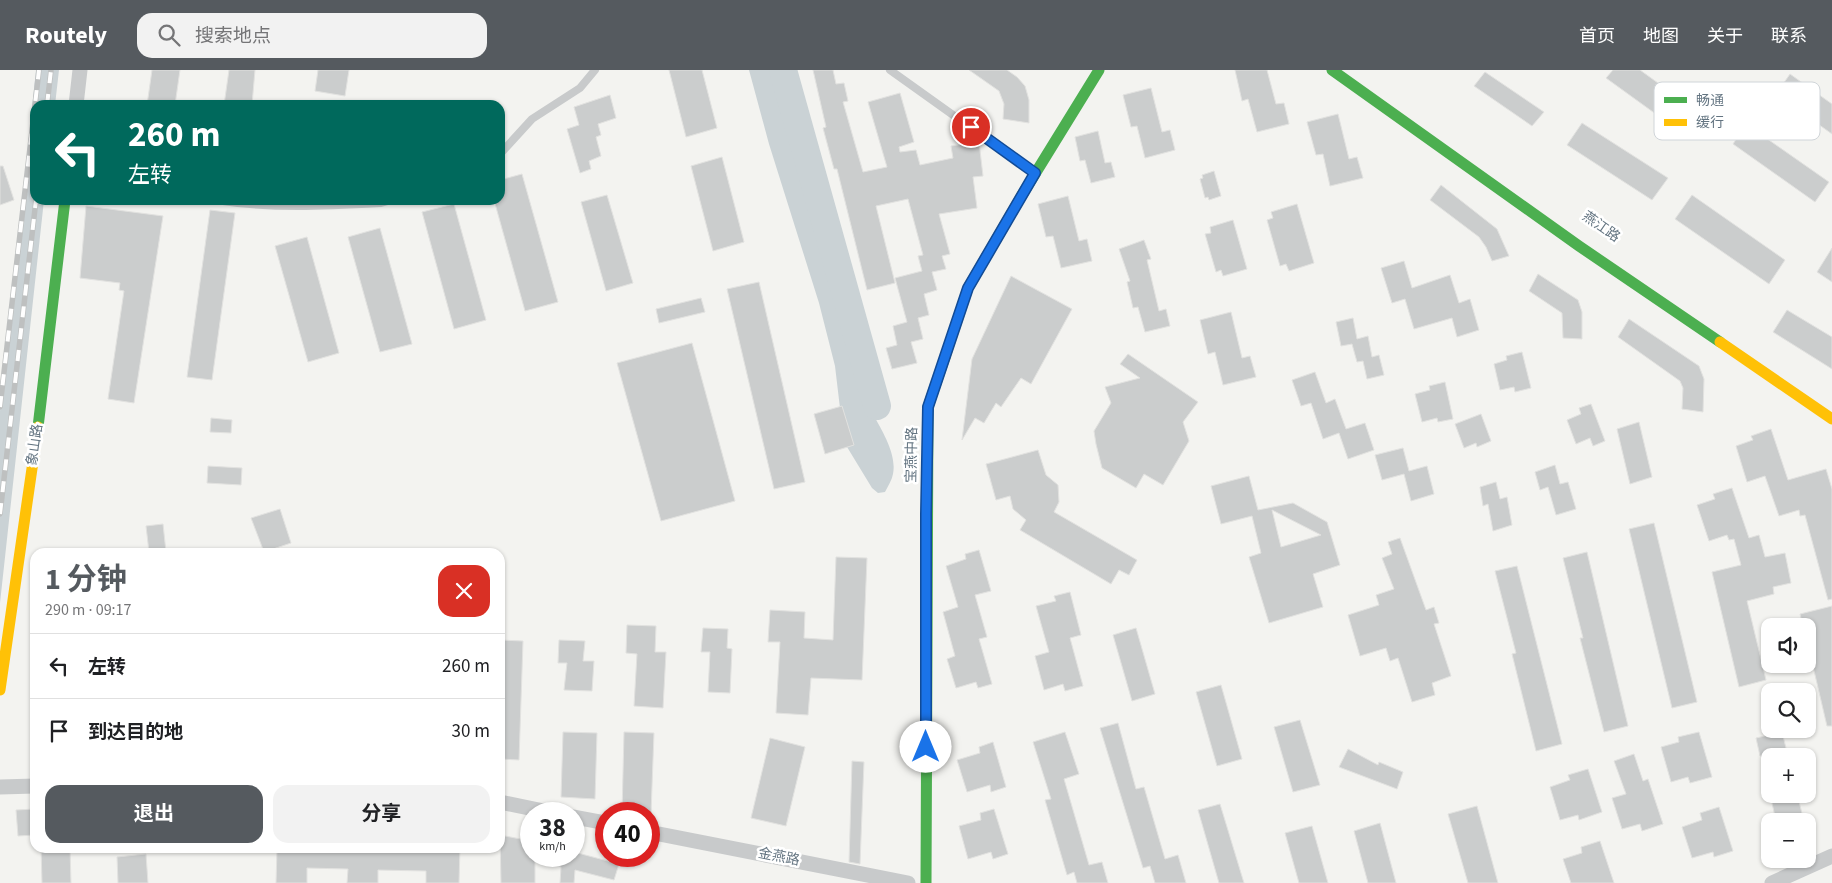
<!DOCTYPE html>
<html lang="zh">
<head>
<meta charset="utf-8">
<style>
	:root { --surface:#fff; --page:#f2f2f2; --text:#202124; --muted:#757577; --line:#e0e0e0; --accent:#555a5f }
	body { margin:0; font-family:"Source Sans 3","Noto Sans SC",sans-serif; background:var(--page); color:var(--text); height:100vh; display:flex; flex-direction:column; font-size:19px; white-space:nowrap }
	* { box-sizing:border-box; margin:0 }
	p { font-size:16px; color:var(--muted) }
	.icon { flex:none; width:28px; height:28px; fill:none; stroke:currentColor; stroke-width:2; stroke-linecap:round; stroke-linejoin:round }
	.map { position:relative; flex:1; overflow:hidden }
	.side { position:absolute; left:30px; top:478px; width:475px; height:305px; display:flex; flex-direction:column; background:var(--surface); border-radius:15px; box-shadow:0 1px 4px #0004 }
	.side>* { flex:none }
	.guide { position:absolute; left:30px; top:30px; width:475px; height:105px; border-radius:15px; box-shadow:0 1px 4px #0004; background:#00695c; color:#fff; overflow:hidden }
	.buttons { position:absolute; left:1761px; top:548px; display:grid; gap:10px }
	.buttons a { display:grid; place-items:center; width:55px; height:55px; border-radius:10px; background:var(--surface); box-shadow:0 1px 4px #0004; font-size:25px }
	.speed { position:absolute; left:520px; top:732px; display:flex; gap:10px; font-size:25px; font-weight:700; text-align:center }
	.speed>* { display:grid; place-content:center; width:65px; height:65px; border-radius:50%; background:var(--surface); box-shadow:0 1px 4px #0004; line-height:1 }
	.speed small { font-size:12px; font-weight:400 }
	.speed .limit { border:8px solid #d22; background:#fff; color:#111 }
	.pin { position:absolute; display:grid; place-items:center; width:42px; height:42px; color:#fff; margin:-21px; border:2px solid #fff; border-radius:50%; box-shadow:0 1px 5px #0007 }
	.me { position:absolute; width:55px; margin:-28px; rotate:0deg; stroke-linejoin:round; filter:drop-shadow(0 0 4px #0008) }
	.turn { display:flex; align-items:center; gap:18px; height:105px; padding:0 15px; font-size:22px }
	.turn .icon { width:65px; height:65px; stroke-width:2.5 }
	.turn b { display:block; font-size:35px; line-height:42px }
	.round { display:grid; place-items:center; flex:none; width:52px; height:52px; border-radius:15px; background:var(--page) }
	.headline { display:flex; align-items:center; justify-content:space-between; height:85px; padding:0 15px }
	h1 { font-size:30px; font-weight:700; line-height:38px; color:var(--accent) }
	.action { display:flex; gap:10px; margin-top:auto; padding:10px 15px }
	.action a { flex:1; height:58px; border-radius:15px; background:var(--accent); color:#fff; font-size:20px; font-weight:700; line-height:58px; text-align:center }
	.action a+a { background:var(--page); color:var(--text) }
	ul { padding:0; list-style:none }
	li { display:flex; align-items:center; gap:15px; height:65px; padding:0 15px; border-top:1px solid var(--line) }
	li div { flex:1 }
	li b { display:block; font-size:19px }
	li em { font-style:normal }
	header { display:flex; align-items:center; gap:30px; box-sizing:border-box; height:70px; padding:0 25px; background:var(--accent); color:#fff }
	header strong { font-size:24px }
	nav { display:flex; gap:28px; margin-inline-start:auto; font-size:18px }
	.search { width:350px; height:45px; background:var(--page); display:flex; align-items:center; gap:12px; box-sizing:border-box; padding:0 18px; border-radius:15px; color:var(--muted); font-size:19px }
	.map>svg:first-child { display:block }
</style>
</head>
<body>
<header>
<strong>Routely</strong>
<div class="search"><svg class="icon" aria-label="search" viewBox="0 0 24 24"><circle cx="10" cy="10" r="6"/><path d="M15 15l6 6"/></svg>搜索地点</div>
<nav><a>首页</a><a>地图</a><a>关于</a><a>联系</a></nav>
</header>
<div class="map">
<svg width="1832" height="813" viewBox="0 0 1832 813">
	<rect width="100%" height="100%" fill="#f3f3f0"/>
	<!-- water -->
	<path fill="#cad2d5" d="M36,0H59L55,35H35V130H44L0,533V341Z
		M749,0H771L795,68L873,344C882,361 897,384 893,404C892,410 888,416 885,422L878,423L872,418L844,372L835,296L819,233L769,74Z"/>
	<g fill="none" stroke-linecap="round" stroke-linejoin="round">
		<!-- river -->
		<path stroke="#cad2d5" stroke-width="28" d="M783,0L877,336"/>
	</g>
	<!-- building -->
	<path fill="#cbcdcd" stroke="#e2e2e0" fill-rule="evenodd" d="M152,0H180L175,35H147Z
		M229,0H255L252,35H224Z
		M318,0H349L345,26L315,21Z
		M669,0H702L717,58L686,67Z
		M813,0H833L836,14L844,13L848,31L843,32L863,102L887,97L868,32L900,23L914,72L899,77L900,82L916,80L920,95L953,88L951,76L979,72L983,106L973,107L977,138L939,144L950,184L942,186L946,199L932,202L937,220L924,224L929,245L918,248L923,269L911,272L917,293L892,299L886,278L897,275L893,256L907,252L895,208L922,201L918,186L923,185L908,129L876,136L895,213L867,220L837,99H834L823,58L826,57Z
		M969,0H1007L1017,7L1025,16L1029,30V53L1003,49L1004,34L999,21Z
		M1235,0H1267L1276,34L1284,33L1289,54L1257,62L1248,29L1242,31Z
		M1613,0H1640L1705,47L1689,68L1606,8Z
		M1485,2L1544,42L1532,56L1474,16Z
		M1790,4L1832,34V64L1776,24Z
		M1151,18L1162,62L1170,60L1175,80L1145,88L1137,56L1131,57L1123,25Z
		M610,25L616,48L598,54L601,65L596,67L601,86L589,91L591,99L580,103L567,59L579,55L574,37Z
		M1338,44L1349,89L1357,87L1363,108L1330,116L1323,84L1316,85L1307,52Z
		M1582,53L1668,108L1652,130L1567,75Z
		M1746,54L1829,112L1815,132L1733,74Z
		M1098,61L1105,93L1111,92L1115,107L1091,113L1085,90L1080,91L1075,67Z
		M722,87L744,172L713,181L691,96Z
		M0,96H3L14,130L0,135Z
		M1214,101L1221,126L1209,130L1208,127L1205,128L1200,109L1203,108L1202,105Z
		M522,104L558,232L525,241L494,130H500V110Z
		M1441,115L1497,159L1509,186L1492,191L1486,177L1479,167L1430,130Z
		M607,125L633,213L606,221L581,132Z
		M1692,125L1785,190L1769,214L1675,149Z
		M1068,126L1079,171L1087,169L1092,191L1061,198L1053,166L1046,167L1038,134Z
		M454,134L486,250L454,259L422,142Z
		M1297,134L1314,193L1289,201L1286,194L1280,196L1267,150L1273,148L1271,142Z
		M86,136L163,146L134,333L108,329L124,221L119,220L120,213L80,208Z
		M210,140L235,143L212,310L187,307Z
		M1233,150L1247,199L1223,206L1221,200L1216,202L1205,164L1211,163L1210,157Z
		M380,158L412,274L380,282L348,167Z
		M307,167L339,283L308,292L275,176Z
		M1144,170L1151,189L1147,190L1159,241L1166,239L1170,256L1145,262L1138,237L1133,238L1127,212L1130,211L1119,179Z
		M1832,178V212L1817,202Z
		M1404,191L1412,218L1450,205L1459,233L1470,229L1479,260L1457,267L1452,248L1414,259L1405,229L1392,233L1381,198Z
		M1538,204L1578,230L1582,242V269L1563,268L1562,243L1529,221Z
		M1011,206L1072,239L1031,314L1021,308L1001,337L996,333L984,353L975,348L962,370L972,289Z
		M759,212L805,412L774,419L727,219Z
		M701,228L705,242L659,253L656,239Z
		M1787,240L1832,267V299L1773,262Z
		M1231,242L1242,288L1250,286L1256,307L1223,315L1215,282L1208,284L1200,250Z
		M1353,248L1357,269L1368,266L1372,287L1379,285L1384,305L1367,309L1363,291L1357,292L1352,274L1341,276L1336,252Z
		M1629,249L1699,296L1704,309L1703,342L1682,339L1683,318L1680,311L1618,267Z
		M692,273L735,431L661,451L617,293Z
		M1522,282L1531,318L1515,322L1514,317L1500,320L1494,294L1507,290L1506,286Z
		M1128,284L1198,332L1183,352L1189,371L1163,415L1144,404L1136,418L1102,398L1096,374L1094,361L1111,333L1105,317L1140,308L1120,294Z
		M1315,302L1326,333L1335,329L1346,359L1365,353L1374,380L1348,389L1339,363L1323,369L1311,333L1301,336L1292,310Z
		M1445,312L1453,349L1438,352L1437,348L1422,352L1415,324L1430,320L1429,316Z
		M1591,334L1605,371L1593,376L1590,368L1576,374L1567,350L1581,344L1579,338Z
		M842,336L854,375L825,384L814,344Z
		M1481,344L1491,371L1477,377L1476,373L1464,378L1455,354Z
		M211,348L232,350L231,363L210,362Z
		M1639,352L1652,407L1630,414L1617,359Z
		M1771,359L1788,410L1826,399L1832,419V529L1828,530L1805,445L1800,446L1799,440L1779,446L1765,406L1747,412L1736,376L1753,370L1751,366Z
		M1403,378L1409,401L1427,396L1434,424L1411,431L1404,404L1382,410L1375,385Z
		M1038,380L1046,405L1058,415L1059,432L1054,442L1137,490L1129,505L1119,500L1111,514L1020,460L1026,450L1013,439L1010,426L996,430L986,394Z
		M1555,395L1560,414L1568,412L1576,439L1556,445L1548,417L1540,420L1535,402Z
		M208,396L242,398L241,415L207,413Z
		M1249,406L1258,440L1293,433L1327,452L1340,495L1313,504L1323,537L1269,553L1249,487L1261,483L1252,446L1221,454L1211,416ZM1272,440L1321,465L1281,477Z
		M1496,412L1500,429L1507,427L1512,455L1493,461L1488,434L1483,436L1480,417Z
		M1732,418L1749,468L1759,465L1765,487L1785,483L1791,513L1773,517L1774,524L1747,531L1766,610L1739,617L1712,502L1741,495L1734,469L1729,470L1727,465L1709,471L1697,435L1715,429L1713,424Z
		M280,439L291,473L264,482L251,448Z
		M1654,453L1697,632L1672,638L1629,459Z
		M163,454L166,482H149L146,456Z
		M1400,468L1426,540L1434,537L1439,553L1434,554L1451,606L1432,613L1435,625L1412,632L1398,588L1390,591L1386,578L1360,586L1348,545L1379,535L1376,525L1394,519L1382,488L1392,484L1388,472Z
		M979,480L991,521L975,525L987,567L979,569L992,614L978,618L976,612L956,618L947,589L955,586L943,542L958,537L946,496L966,489L965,484Z
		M1587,482L1628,656L1604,662L1580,568H1583L1563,488Z
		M836,487L867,488L862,610L811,608L808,645L776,643L780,572H768L770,540L805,542L804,568L833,570Z
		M1517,496L1562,674L1536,681L1512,584L1516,583L1495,501Z
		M1070,522L1081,565L1070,568L1083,616L1065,621L1063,614L1044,620L1035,586L1049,582L1036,536L1056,531L1054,526Z
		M1832,536V656H1827L1808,575V556H1803L1800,544Z
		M627,555L656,556L655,582H666L663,638L634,636L637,584L626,583Z
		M703,558L728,559L727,578L732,579L730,623L708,622L710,582H701Z
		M1136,558L1155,624L1132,631L1113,565Z
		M500,570L523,571L519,690L500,689Z
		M559,570L585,571L583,591H594L592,621L564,620L567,593H558Z
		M1221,615L1242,689L1217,696L1196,622Z
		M1300,650L1320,715L1293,722L1274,657Z
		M1118,653L1136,719L1144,717L1165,789L1178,785L1186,813H1155L1150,796L1143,798L1100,658Z
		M563,662L597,663L595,729L561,727Z
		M624,662L654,663L651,744H622Z
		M1065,662L1079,704L1064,709L1089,795L1102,792L1108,813H1077L1074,802L1067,805L1045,730L1051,729L1033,672Z
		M1699,662L1712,707L1690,713L1688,707L1671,712L1661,677L1679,672L1678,667Z
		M1782,662L1788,686H1760L1756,668Z
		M770,668L805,677L786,756L751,748Z
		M993,672L1006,717L991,722L990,715L967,722L957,690L980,683L979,677Z
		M1348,679L1378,695L1379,692L1403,702L1397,719L1339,697Z
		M1634,684L1643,711L1648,709L1663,754L1642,761L1640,754L1622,759L1612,728L1626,724L1614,691Z
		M852,691L864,692L860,794L849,792Z
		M1588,699L1602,742L1579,750L1578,745L1560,750L1550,717L1570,710L1568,705Z
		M1770,724H1797L1804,751H1776Z
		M1220,734L1244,813H1219L1198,740Z
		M1477,736L1498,813H1468L1448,744Z
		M1719,737L1733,781L1714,787L1713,782L1692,788L1682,757L1702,750L1700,743Z
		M35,739V765L18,766L16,740Z
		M994,739L1008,784L993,789L991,782L968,789L959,756L981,750L980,743Z
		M1380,753L1396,813H1368L1354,761Z
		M1312,756L1328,813H1299L1285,763Z
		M500,765L531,771V786H535V813H501Z
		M1600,771L1614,813H1571L1563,789L1582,783L1581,777Z
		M41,778H70L71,813H42Z
		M277,778L400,780V778H460L459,813H426V801L378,800V813H347L348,799L307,798V813H276Z
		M574,782L619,794L614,810L575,800L574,813H560L561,797L536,791L537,786H574Z
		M146,784L148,813H118L117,787Z"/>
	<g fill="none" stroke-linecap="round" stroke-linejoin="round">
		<!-- lane -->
		<path stroke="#c8cacb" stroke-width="8" d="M890,0L1033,102
			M500,84L532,49L580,18L595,0
			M216,130C271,139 326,136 381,133L391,130"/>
		<!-- street -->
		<path stroke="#c8cacb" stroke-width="15" d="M76,35L80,0
			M0,717L35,716
			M500,732L558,744
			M574,747L606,753
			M649,762L908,813
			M1772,813L1832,786"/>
		<!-- fast -->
		<path stroke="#4caf50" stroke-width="11" d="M1332,0L1579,176L1720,272
			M1022,125L1099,0
			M38,357L65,130
			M926,813L928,337L945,287"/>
		<!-- slow -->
		<path stroke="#ffc107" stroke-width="11" d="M1720,272L1832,349
			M945,287L968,218L1022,125
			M0,620L38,357"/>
		<defs>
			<path id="rail" d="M47,35L51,0
				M0,337L39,0
				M0,444L36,130"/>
		</defs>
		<!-- rail casing -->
		<use href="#rail" stroke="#bec0c0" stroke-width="5.5"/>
		<!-- rail -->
		<use href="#rail" stroke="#fff" stroke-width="4" stroke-dasharray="11" stroke-linecap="butt"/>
	</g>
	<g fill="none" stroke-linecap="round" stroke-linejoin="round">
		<defs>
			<path id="route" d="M926,677V444L928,337L968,218L1035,103L971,57"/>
		</defs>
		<!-- route casing -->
		<use href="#route" stroke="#114b97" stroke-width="12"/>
		<!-- route -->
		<use href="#route" stroke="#1a73e8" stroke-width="9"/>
	</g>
	<g text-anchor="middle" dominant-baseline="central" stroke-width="5" stroke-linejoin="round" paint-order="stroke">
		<!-- street labels -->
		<g font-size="14" fill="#637481" stroke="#fff">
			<text transform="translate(1601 157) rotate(35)">燕江路</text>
			<text transform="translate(35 375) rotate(-82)">象山路</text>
			<text transform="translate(912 385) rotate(-89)">宝燕中路</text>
			<text transform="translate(779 787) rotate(11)">金燕路</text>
		</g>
	</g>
	<!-- legend -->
	<rect x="1654" y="12" width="166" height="58" rx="8" fill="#fff" stroke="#d0d5d9" stroke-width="1"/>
	<rect x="1664" y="27" width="23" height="6" fill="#4caf50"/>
	<rect x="1664" y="49" width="23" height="7" fill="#ffc107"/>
	<g font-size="14" fill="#637481">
		<text x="1696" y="35">畅通</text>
		<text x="1696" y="57">缓行</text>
	</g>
</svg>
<div class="buttons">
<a><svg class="icon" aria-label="sound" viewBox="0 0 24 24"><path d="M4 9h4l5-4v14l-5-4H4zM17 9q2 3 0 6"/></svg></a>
<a><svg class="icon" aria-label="search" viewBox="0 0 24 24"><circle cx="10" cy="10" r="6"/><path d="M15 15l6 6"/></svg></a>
<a>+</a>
<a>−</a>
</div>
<div class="speed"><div>38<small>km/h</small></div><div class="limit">40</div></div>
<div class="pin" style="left:971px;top:57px;background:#d93025"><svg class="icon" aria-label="arrive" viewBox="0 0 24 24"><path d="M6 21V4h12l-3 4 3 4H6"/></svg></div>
<svg class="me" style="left:926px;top:677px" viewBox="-20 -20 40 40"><circle r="19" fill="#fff"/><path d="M0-13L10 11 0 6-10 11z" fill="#1a73e8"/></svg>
<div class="guide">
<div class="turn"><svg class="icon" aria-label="left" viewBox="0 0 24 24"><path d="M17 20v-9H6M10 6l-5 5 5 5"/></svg><div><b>260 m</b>左转</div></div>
</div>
<section class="side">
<div class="headline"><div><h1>1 分钟</h1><p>290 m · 09:17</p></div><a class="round" style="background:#d93025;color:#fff"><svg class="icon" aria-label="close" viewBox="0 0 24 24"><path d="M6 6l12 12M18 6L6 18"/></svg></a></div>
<ul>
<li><svg class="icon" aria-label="left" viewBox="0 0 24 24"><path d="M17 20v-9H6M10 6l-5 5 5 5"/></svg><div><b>左转</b></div><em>260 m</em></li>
<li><svg class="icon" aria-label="arrive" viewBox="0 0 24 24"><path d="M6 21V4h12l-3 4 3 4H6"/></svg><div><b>到达目的地</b></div><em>30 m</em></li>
</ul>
<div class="action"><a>退出</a><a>分享</a></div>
</section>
</div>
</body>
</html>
